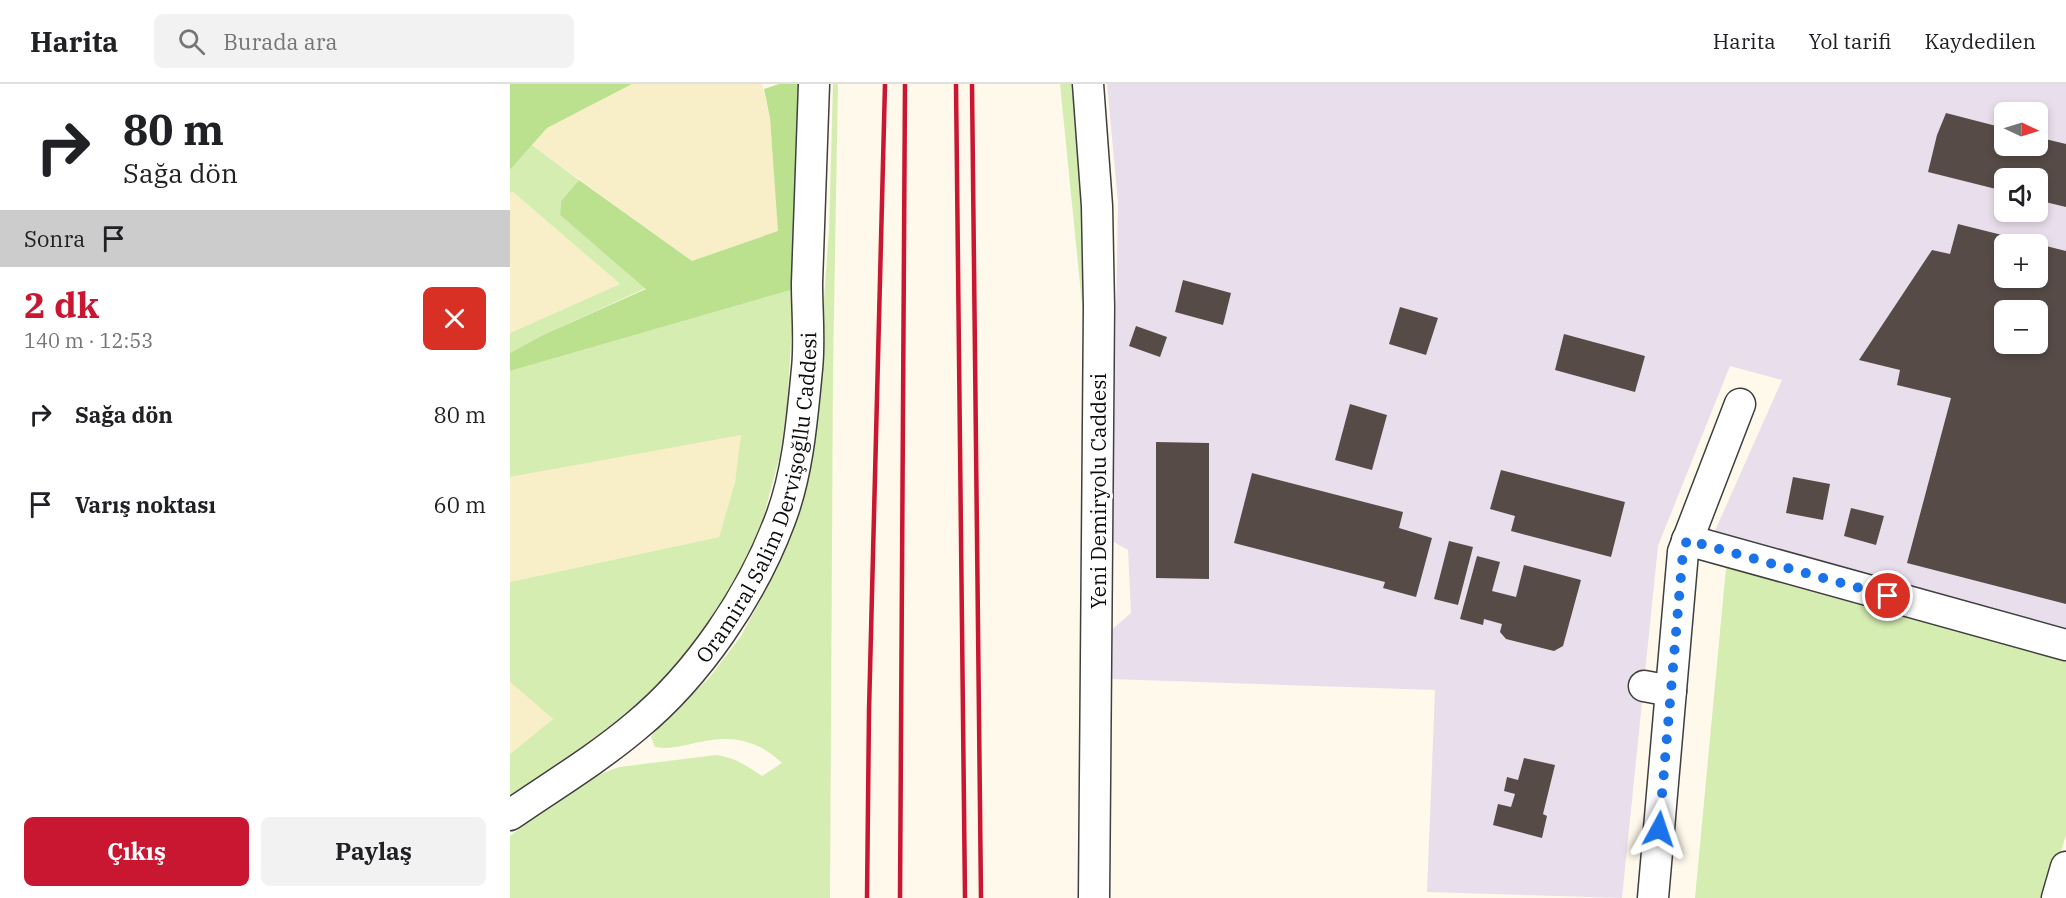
<!DOCTYPE html>
<html lang="tr">
<head>
<meta charset="utf-8">
<style>
	:root { --surface:#fff; --page:#f2f2f2; --text:#202124; --muted:#757577; --line:#e0e0e0; --accent:#c91631 }
	body { margin:0; font-family:"IBM Plex Serif",serif; background:var(--page); color:var(--text); height:100vh; display:flex; flex-direction:column; font-size:22px; white-space:nowrap }
	* { box-sizing:border-box; margin:0 }
	p { font-size:20px; color:var(--muted) }
	.icon { flex:none; width:33px; height:33px; fill:none; stroke:currentColor; stroke-width:2; stroke-linecap:round; stroke-linejoin:round }
	.map { position:relative; flex:1; overflow:hidden }
	.side { display:flex; flex-direction:column; background:var(--surface); width:510px }
	.side>* { flex:none }
	.hud { background:#fff; color:var(--text); overflow:hidden }
	.needle { width:39px; rotate:94deg }
	.tools { position:absolute; left:1484px; top:18px; display:grid; gap:12px }
	.tools a { display:grid; place-items:center; width:54px; height:54px; border-radius:9px; background:var(--surface); box-shadow:0 3px 9px #0003; font-size:30px }
	.pin { position:absolute; display:grid; place-items:center; width:51px; height:51px; color:#fff; margin:-26px; border:3px solid #fff; border-radius:50%; box-shadow:0 2px 6px #0007 }
	.me { position:absolute; width:66px; margin:-33px; rotate:5deg; stroke-linejoin:round; filter:drop-shadow(0 0 4px #0008) }
	.turn { display:flex; align-items:center; gap:21px; height:126px; padding:0 24px; font-size:27px }
	.turn .icon { width:78px; height:78px; stroke-width:2.5 }
	.turn b { display:block; font-size:42px; line-height:51px }
	.then { display:flex; align-items:center; height:57px; padding:0 24px; background:#0003; gap:12px; font-size:22px }
	.round { display:grid; place-items:center; flex:none; width:63px; height:63px; border-radius:9px; background:var(--page) }
	.headline { display:flex; align-items:center; justify-content:space-between; height:102px; padding:0 24px }
	h1 { font-size:36px; font-weight:800; line-height:45px; color:var(--accent) }
	.button { display:flex; gap:12px; margin-top:auto; padding:12px 24px }
	.button a { flex:1; height:69px; border-radius:9px; background:var(--accent); color:#fff; font-size:24px; font-weight:800; line-height:69px; text-align:center }
	.button a+a { background:var(--page); color:var(--text) }
	ul { padding:0; list-style:none }
	li { display:flex; align-items:center; gap:18px; height:90px; padding:0 24px }
	li div { flex:1 }
	li b { display:block; font-size:22px }
	li em { font-style:normal }
	header { display:flex; align-items:center; gap:36px; box-sizing:border-box; height:84px; padding:0 30px; background:var(--surface); border-bottom:2px solid var(--line) }
	header strong { font-size:28px }
	nav { display:flex; gap:33px; margin-inline-start:auto; font-size:21px }
	.search { width:420px; height:54px; background:var(--page); display:flex; align-items:center; gap:15px; box-sizing:border-box; padding:0 21px; border-radius:9px; color:var(--muted); font-size:22px }
	main { display:flex; flex:1; min-height:0 }
	.map>svg:first-child { display:block }
</style>
</head>
<body>
<header>
<strong>Harita</strong>
<div class="search"><svg class="icon" aria-label="search" viewBox="0 0 24 24"><circle cx="10" cy="10" r="6"/><path d="M15 15l6 6"/></svg>Burada ara</div>
<nav><a>Harita</a><a>Yol tarifi</a><a>Kaydedilen</a></nav>
</header>
<main>
<section class="side">
<div class="hud">
<div class="turn"><svg class="icon" aria-label="right" viewBox="0 0 24 24"><path d="M7 20v-9h11M14 6l5 5-5 5"/></svg><div><b>80 m</b>Sağa dön</div></div>
<div class="then">Sonra<svg class="icon" aria-label="arrive" viewBox="0 0 24 24"><path d="M6 21V4h12l-3 4 3 4H6"/></svg></div>
</div>
<div class="headline"><div><h1>2 dk</h1><p>140 m · 12:53</p></div><a class="round" style="background:#d93025;color:#fff"><svg class="icon" aria-label="close" viewBox="0 0 24 24"><path d="M6 6l12 12M18 6L6 18"/></svg></a></div>
<ul>
<li><svg class="icon" aria-label="right" viewBox="0 0 24 24"><path d="M7 20v-9h11M14 6l5 5-5 5"/></svg><div><b>Sağa dön</b></div><em>80 m</em></li>
<li><svg class="icon" aria-label="arrive" viewBox="0 0 24 24"><path d="M6 21V4h12l-3 4 3 4H6"/></svg><div><b>Varış noktası</b></div><em>60 m</em></li>
</ul>
<div class="button"><a>Çıkış</a><a>Paylaş</a></div>
</section>
<div class="map">
<svg width="1556" height="814" viewBox="0 0 1556 814">
	<rect width="100%" height="100%" fill="#fff9eb"/>
	<!-- industrial -->
	<path fill="#e9dfec" fill-rule="evenodd" d="M597,0H1556V571L1196,467L1272,296L1220,282L1148,462L1112,814L917,808L925,606L600,595V547L621,529L618,466L602,457L608,119ZM1494,28H1527V62H1494ZM1494,94H1527V128H1494ZM1494,160H1527V194H1494ZM1494,226H1527V260H1494Z"/>
	<!-- farmland -->
	<path fill="#f8efc8" d="M122,0H252L260,34L269,147L182,177L22,61L37,44Z
		M3,108L110,200L0,249V109Z
		M232,350L225,398L209,453L0,498V393Z
		M0,598L43,635L0,670Z"/>
	<!-- green -->
	<path fill="#d6edb1" d="M323,0H328L323,286L320,814H0V752C33,727 68,696 109,683L206,671C224,673 237,682 252,692L272,679C248,656 222,651 190,658C174,661 161,666 145,663L141,653L149,642L199,594L231,552L260,498L282,444L306,329L319,145Z
		M550,0H564L572,87L573,230Z
		M22,61L69,96L51,117L50,131L136,204L33,251L0,269V249L110,200L3,108L0,109V86Z
		M286,179L277,323L270,371L250,446L228,491L206,529L186,559L155,597L119,631L74,661L0,714V670L43,635L0,598V498L209,453L225,398L231,351L0,393V287L281,206Z
		M1217,473L1556,571V751L1537,814H1185Z"/>
	<!-- forest -->
	<path fill="#bbe08e" d="M0,0H122L37,44L0,86Z
		M269,0H293L286,179L281,206L0,287V269L33,251L136,205L50,131L51,117L69,96L182,177L268,147L260,34L254,5Z"/>
	<!-- building -->
	<path fill="#564b47" fill-rule="evenodd" d="M1436,29L1494,44V62H1527V53L1556,60V123L1527,116V94H1494V107L1418,88L1427,51Z
		M1448,140L1556,167V520L1397,479L1441,314L1387,301L1390,286L1349,276L1422,166L1440,170ZM1494,160H1527V194H1494ZM1494,226H1527V260H1494Z
		M673,196L721,209L713,241L665,228Z
		M890,223L928,234L916,271L879,260Z
		M626,242L657,253L650,273L619,262Z
		M1054,250L1135,272L1125,308L1045,286Z
		M840,320L877,331L862,386L825,376Z
		M646,358L699,359V495L646,494Z
		M991,386L1115,418L1101,473L1001,447L1005,432L980,425Z
		M742,389L893,428L889,444L922,454L906,513L873,504L875,498L724,459Z
		M1283,393L1320,400L1313,436L1276,429Z
		M1341,424L1374,432L1366,461L1334,452Z
		M939,457L963,463L948,521L924,515Z
		M967,472L990,478L982,507L1006,513L1014,481L1071,496L1053,562L1044,567L996,555L990,548L992,540L974,535L973,541L950,535Z
		M1014,674L1045,681L1033,730L1037,732L1032,754L983,741L988,720L1001,723L1005,710L994,707L997,693L1008,696Z"/>
	<g fill="none" stroke-linecap="round" stroke-linejoin="round">
		<defs>
			<g id="minor">
				<path d="M578,0L587,122L589,223L584,814"/>
				<path d="M1177,456L1556,561"/>
				<path d="M1134,602L1161,607"/>
				<path id="s1" d="M0,731C42,702 87,675 126,642C188,591 242,511 270,436C288,389 292,336 297,285C300,257 297,228 297,199C299,133 302,66 304,0"/>
				<path d="M1143,814L1173,468L1230,320"/>
				<path d="M1547,814L1556,783"/>
			</g>
		</defs>
		<!-- minor casing -->
		<use href="#minor" stroke="#3f3f3f" stroke-width="33"/>
		<!-- minor -->
		<use href="#minor" stroke="#fff" stroke-width="30"/>
		<!-- rail -->
		<path stroke="#c91631" stroke-width="4.5" d="M446,0L455,814
			M462,0L471,814
			M357,814L359,627L375,0
			M390,814L395,0"/>
	</g>
	<g fill="none" stroke-linecap="round" stroke-linejoin="round">
		<!-- route -->
		<path stroke="#1a73e8" stroke-width="10" stroke-dasharray="0 18" d="M1149,745L1173,468L1177,456L1378,512"/>
	</g>
	<g text-anchor="middle" dominant-baseline="central" stroke-width="6" stroke-linejoin="round" paint-order="stroke">
		<!-- street labels -->
		<g font-size="21" fill="#0c0c0c" stroke="#fff">
			<text transform="translate(588 407) rotate(-90)">Yeni Demiryolu Caddesi</text>
			<text stroke="none"><textPath href="#s1" startOffset="423">Oramiral Salim Dervişoğllu Caddesi</textPath></text>
		</g>
	</g>
</svg>
<div class="tools">
<a><svg class="needle" viewBox="-14 -14 28 28"><path d="M0-13l5 13h-10z" fill="#e53935"/><path d="M0 13l5-13h-10z" fill="#757577"/></svg></a>
<a><svg class="icon" aria-label="sound" viewBox="0 0 24 24"><path d="M4 9h4l5-4v14l-5-4H4zM17 9q2 3 0 6"/></svg></a>
<a>+</a>
<a>−</a>
</div>
<div class="pin" style="left:1378px;top:512px;background:#d93025"><svg class="icon" aria-label="arrive" viewBox="0 0 24 24"><path d="M6 21V4h12l-3 4 3 4H6"/></svg></div>
<svg class="me" style="left:1149px;top:745px" viewBox="-20 -20 40 40"><path d="M0-17L14 15 0 8-14 15z" fill="#1a73e8" stroke="#fff" stroke-width="4"/></svg>
</div>
</main>
</body>
</html>
